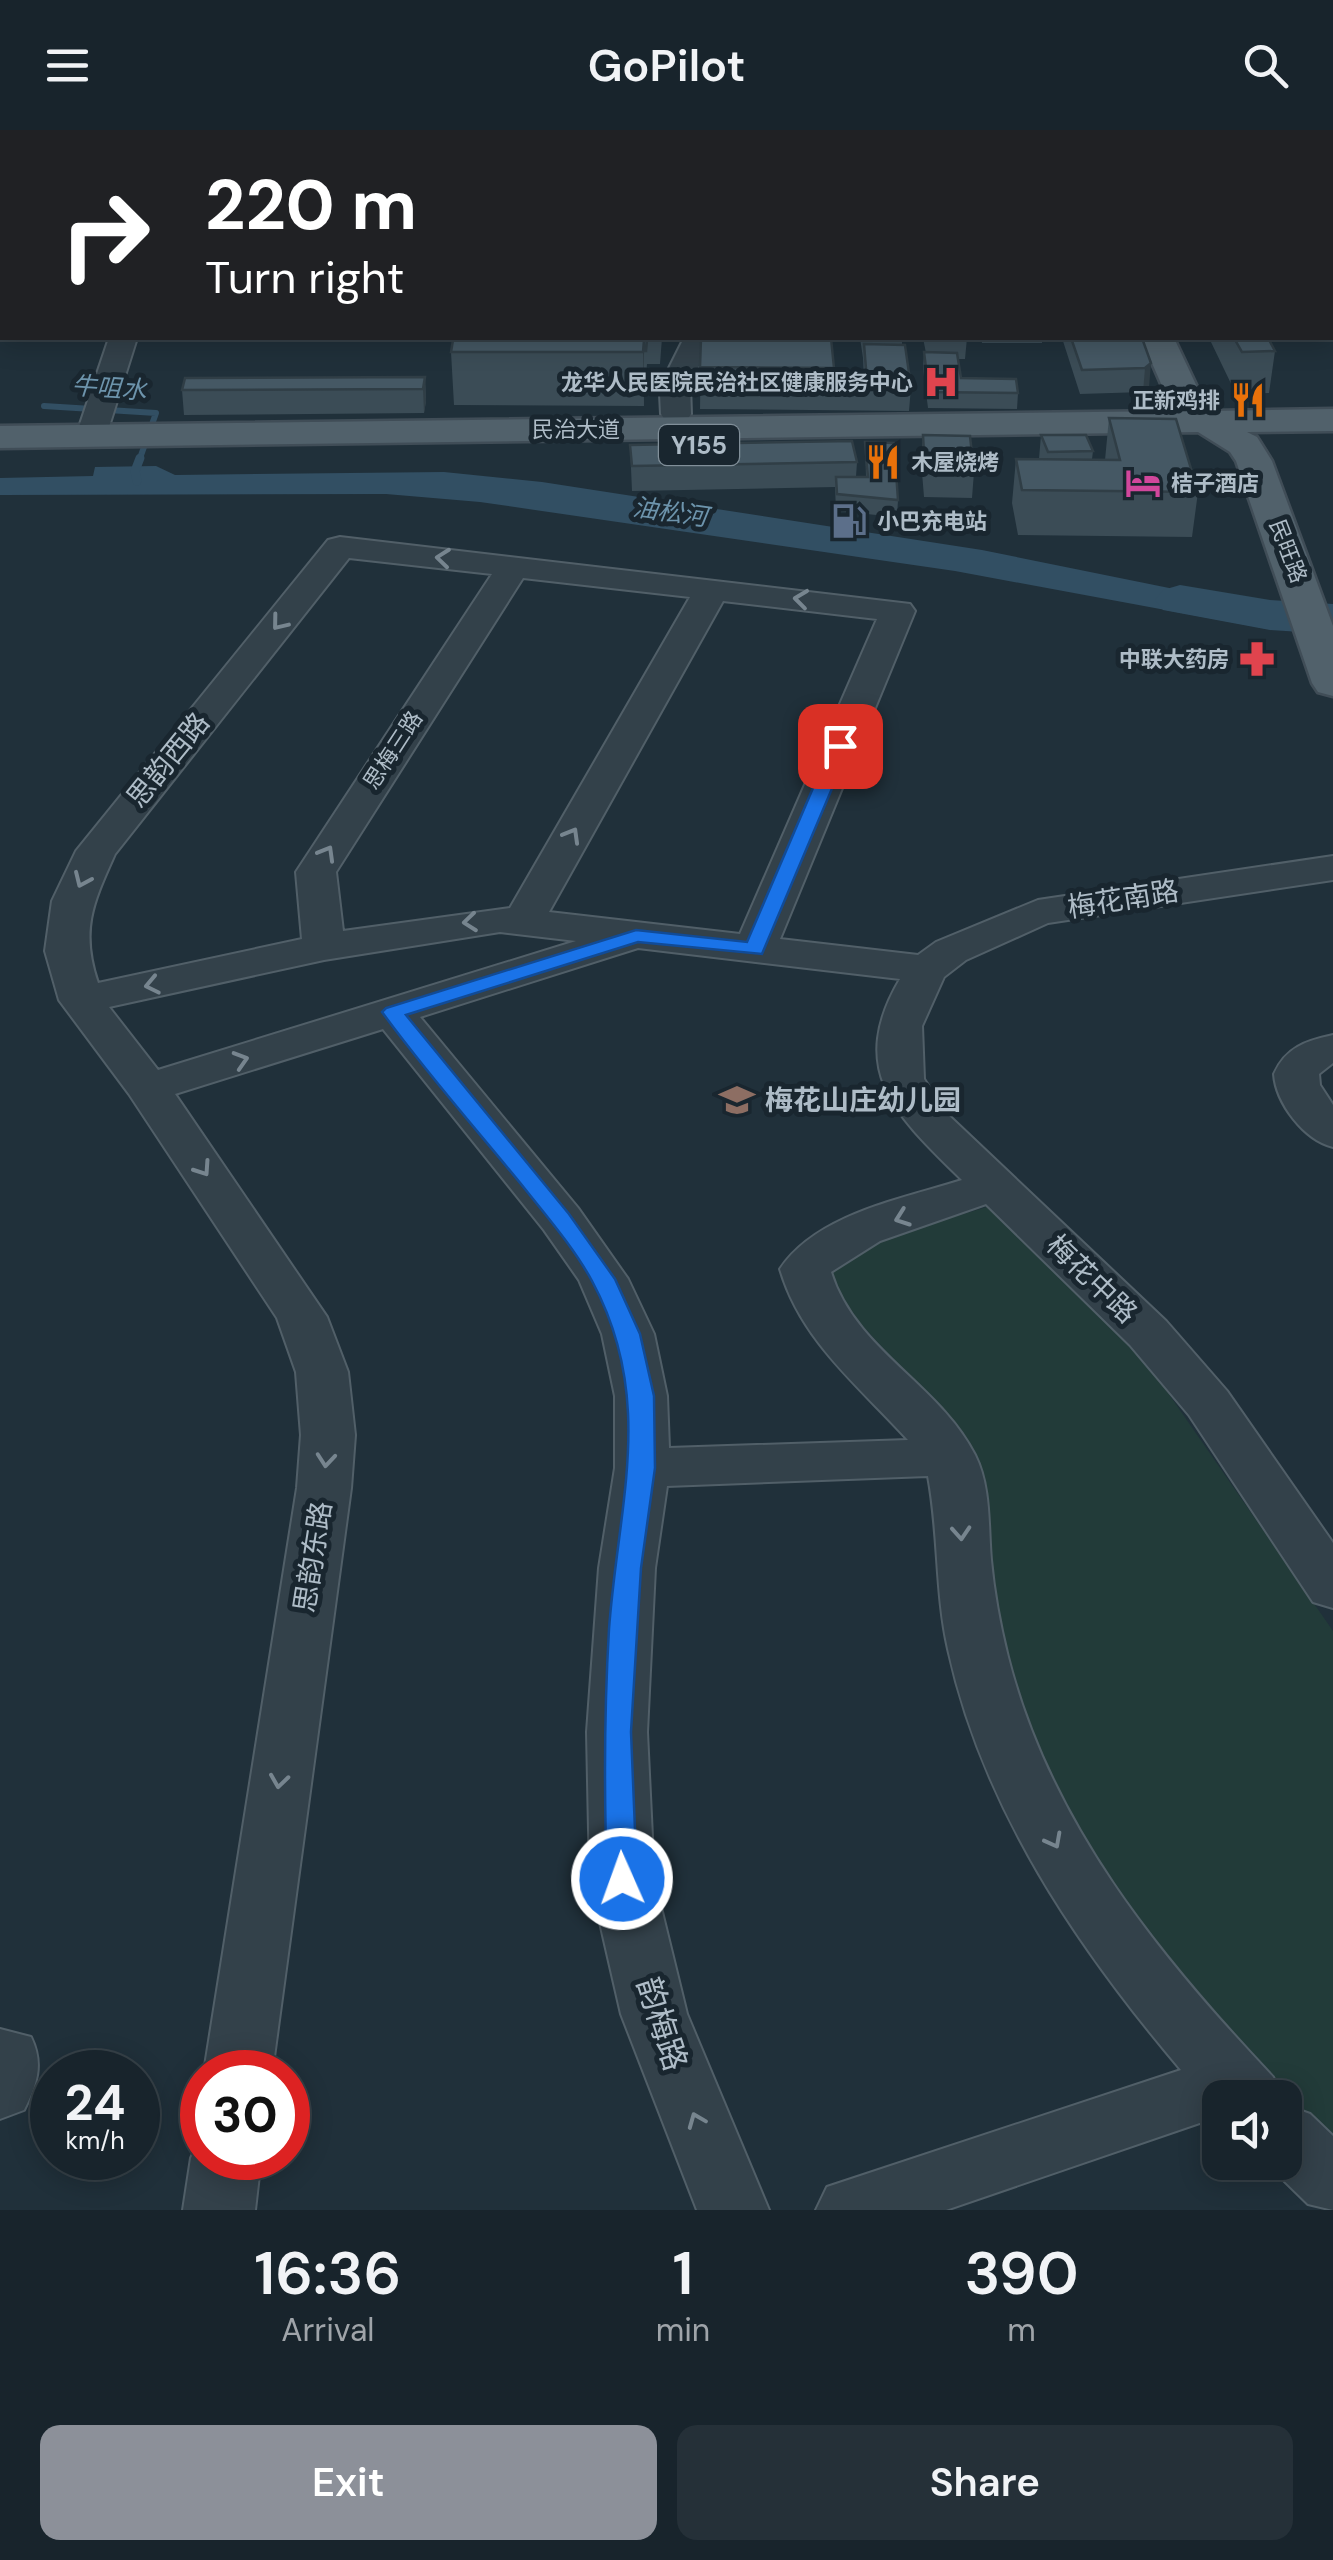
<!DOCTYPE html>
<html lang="en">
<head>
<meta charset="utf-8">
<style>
	:root { --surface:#18242c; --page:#253038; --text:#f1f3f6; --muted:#9fa4a9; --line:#364148; --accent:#8c9099 }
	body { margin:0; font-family:"DM Sans","Noto Sans SC",sans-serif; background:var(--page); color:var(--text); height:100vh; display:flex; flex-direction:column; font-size:38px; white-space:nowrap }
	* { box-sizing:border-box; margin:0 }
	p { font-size:32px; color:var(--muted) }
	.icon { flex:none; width:55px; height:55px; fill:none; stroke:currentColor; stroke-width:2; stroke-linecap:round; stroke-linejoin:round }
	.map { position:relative; height:2080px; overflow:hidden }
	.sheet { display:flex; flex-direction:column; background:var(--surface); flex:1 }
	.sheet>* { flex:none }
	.top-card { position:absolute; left:0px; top:0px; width:1335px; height:210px; box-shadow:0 5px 25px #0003,0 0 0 2px var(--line); background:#202124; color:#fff; overflow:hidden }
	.tools { position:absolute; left:1202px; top:1950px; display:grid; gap:20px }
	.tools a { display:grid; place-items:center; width:100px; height:100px; border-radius:20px; background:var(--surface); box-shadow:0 5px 25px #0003,0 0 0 2px var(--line); font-size:50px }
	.speed { position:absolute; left:30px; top:1920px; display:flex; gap:20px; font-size:50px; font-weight:700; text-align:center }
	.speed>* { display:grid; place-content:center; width:130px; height:130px; border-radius:50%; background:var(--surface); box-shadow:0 5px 25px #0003,0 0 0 2px var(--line); line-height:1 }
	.speed small { font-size:25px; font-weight:400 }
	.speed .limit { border:15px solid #d22; background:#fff; color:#111 }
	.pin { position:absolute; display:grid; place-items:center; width:85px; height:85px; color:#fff; margin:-42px; border-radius:20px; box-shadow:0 5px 15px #0006 }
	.me { position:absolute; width:110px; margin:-55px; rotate:358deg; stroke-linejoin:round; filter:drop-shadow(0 0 8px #0008) }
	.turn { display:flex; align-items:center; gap:35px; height:210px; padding:0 40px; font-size:45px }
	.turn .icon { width:130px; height:130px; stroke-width:2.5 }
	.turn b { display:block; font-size:70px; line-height:85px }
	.eta { display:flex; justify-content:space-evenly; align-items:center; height:170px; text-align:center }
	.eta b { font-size:60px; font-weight:600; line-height:70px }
	.action { display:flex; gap:20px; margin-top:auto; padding:20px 40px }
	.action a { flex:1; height:115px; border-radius:20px; background:var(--accent); color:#fff; font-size:40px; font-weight:600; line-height:115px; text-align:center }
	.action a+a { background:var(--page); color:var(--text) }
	header { display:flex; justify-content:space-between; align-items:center; height:130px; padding:0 40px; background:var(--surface); font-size:45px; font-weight:600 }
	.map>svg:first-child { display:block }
</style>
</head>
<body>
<header><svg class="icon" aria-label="menu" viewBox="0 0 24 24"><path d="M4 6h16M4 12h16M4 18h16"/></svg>GoPilot<svg class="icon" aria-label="search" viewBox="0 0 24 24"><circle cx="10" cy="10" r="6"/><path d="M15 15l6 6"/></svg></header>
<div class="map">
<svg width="1333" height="2080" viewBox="0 0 1333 2080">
	<rect width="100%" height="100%" fill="#20303a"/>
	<!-- green -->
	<path fill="#223b39" d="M987,1077L1000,1081L1148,1234L1333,1501V2017L1285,1974V1968L1278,1967L1226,1921L1071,1696L1014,1568L960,1302L839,1170L827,1139L844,1119Z"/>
	<!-- water -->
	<path fill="#324f63" d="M156,336L175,345L444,342L542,352L982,420L1179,460L1267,471L1273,500L955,441L480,372L386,364L0,365V348L93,346L95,337Z"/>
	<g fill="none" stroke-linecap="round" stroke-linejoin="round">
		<!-- stream-far1 -->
		<path stroke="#324f63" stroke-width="6" d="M44,276L156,283L139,331"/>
		<!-- stream -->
		<path stroke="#324f63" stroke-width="9" d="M137,351L135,341L140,328"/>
		<!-- river -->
		<path fill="#324f63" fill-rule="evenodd" d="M1180,455L1270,470L1333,474V504L1270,500L1163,480L1155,470L1163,460Z"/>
		<defs>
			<path id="minor" d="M175,0H199V2H175Z
				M1332,25H1333V39H1332Z
				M1332,73H1333V89H1332Z
				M1332,172H1333V188H1332Z
				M109,208H137L106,306L102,313H80L76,306Z
				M684,208H712L690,255L691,284L687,290H665L661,284L660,264L579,263L569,260L564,254L569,248L579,245L665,246Z
				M340,407L910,474L915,481L780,809L918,825L936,812L1038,770L1333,726V750L1048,793L966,830L944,847L922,896L924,949L945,982L1166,1191L1227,1261L1333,1413V1478L1313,1472L1189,1285L1130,1215L986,1074L880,1111L831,1142C855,1220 939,1254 975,1325C991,1357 988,1395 991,1430C994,1462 1000,1495 1008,1527C1050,1693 1158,1825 1273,1947L1283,1968H1220V1986L946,2080H816L827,2057L1181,1940C1077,1817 983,1679 948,1519C935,1462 939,1403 928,1346L667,1356L655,1438L647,1602L654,1749L687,1884L769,2080H697L621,1884L590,1749L587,1602L599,1438L615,1338V1266L602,1204L579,1150L544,1100L383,899L175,964L327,1187L348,1242L355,1305L351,1358L272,1942H204L297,1358L301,1305L296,1242L277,1188L129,964L59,870L45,821L52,771L76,721L328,410ZM349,428L492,444L296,742L302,809L98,853C80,800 93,773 115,724ZM523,448L690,467L510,778L343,801L336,742ZM723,471L877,489L740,804L549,782ZM500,802L576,811L158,940L109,877L324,830ZM638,818L900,849C846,941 897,986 962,1050C902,1069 817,1084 780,1139C801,1211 860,1257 908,1310L669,1318L667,1266L654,1204L628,1149L578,1078L420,887Z
				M1333,905V933L1319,944L1320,955L1333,975V1017C1304,1010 1276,973 1274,944C1286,917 1306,911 1333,905Z
				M0,1899L31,1907C44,1934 37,1954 24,1980L0,1989Z
				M1285,1975L1310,1984L1333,2006V2080L1308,2074L1265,2032H1285Z
				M201,2006L202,2028H261L255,2080H183L191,2028Z"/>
			<path id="major" d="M1051,0H1079L1081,2H1053Z
				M1141,208H1174L1207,278L1212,281L1333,279V301L1247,302L1257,307L1272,331L1333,496V566L1318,562L1312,553L1236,331L1230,322L1198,302L0,318V296L1173,281Z"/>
		</defs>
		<!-- minor casing -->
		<use href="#minor" stroke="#515f68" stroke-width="4"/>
		<!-- major casing -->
		<use href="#major" stroke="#404d57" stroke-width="5"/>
		<!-- minor -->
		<use href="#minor" fill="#33414a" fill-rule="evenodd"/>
		<!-- major -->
		<use href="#major" fill="#51616b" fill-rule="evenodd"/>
	</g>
	<!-- wall -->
	<path fill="#3b4c56" d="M374,0H506V2H374Z
		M621,0H711L716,2H621Z
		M726,0H761V2H727Z
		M779,0H823V2H780Z
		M834,0H1052L1051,2H834Z
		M505,208H662L660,234H647L646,245H644V276L454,275L451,222L505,210Z
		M701,208L834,238L833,251H864L863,228L860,208H902V215L911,257L909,281L700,279Z
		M923,208H967L965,229H958L961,248L1018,263L1017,279L928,278L923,239L924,222L926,223Z
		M981,208H1042V213H982Z
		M1062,208H1142L1149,257L1143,262L1080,264Z
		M1210,208H1268L1275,221L1269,263L1236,264L1210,210Z
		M425,247L426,271L424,283L184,285L182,260Z
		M1109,288L1198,362L1192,407L1018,405L1012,373L1016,329H1039L1041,305L1093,321L1092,329L1105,330Z
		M923,305L974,342L972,368L924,367L921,330Z
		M865,312L898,370L897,387L836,381L835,357L632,361L630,315L857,332L856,347H866Z"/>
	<!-- shaded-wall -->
	<path fill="#303e46" d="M433,0H470V2H436Z
		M474,0H506V2H474Z
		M644,210V276L643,222Z
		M1151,233L1149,257L1143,262L1145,238Z
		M425,247L426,271L424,283L423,259Z"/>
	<!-- building -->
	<path fill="#455864" stroke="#303e46" stroke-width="2.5" d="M311,0H338V2H311Z
		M652,0H711L716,2H638Z
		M510,208H660V210H647L646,221H644V210H510Z
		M701,208H831L834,238L700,237Z
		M1071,208H1142L1151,233L1145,238L1082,240Z
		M1234,208H1268L1275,221L1242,222Z
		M453,210H644L643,222H451Z
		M864,214L905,215L911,257L833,256V251H867Z
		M924,222L957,223L961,248L1016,249L1018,263L929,262Z
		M425,247L423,259L182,260L185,248Z
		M1109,288L1176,289L1198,362L1022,360L1016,329L1120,330Z
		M923,305L970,306L974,342H925Z
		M1041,305H1086L1093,321L1048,322Z
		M852,311L857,332L632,336L630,315Z
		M865,312L894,313L898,370L837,364L836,347H868Z"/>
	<!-- one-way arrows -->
	<defs><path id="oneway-chevron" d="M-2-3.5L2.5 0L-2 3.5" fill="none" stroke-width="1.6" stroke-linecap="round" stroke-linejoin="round" transform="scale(2.5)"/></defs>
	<g stroke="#77858f">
		<use href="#oneway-chevron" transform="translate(443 428) rotate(-174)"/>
		<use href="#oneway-chevron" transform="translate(801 469) rotate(-173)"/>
		<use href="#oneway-chevron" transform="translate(279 493) rotate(129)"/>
		<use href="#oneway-chevron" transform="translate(572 705) rotate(-60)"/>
		<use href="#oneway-chevron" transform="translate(327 723) rotate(-60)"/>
		<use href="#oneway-chevron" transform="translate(82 750) rotate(114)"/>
		<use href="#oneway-chevron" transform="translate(470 792) rotate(174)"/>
		<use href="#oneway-chevron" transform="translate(152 855) rotate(168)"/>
		<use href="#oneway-chevron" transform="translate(241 930) rotate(-17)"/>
		<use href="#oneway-chevron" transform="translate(203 1039) rotate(56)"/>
		<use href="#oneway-chevron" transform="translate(902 1088) rotate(160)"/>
		<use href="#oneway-chevron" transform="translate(326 1330) rotate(95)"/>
		<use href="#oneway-chevron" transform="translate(961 1403) rotate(86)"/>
		<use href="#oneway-chevron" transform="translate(279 1651) rotate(98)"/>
		<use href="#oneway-chevron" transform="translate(1054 1711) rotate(62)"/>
		<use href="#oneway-chevron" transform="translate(696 1990) rotate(-112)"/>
	</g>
	<!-- route -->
	<path fill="#1a73e8" stroke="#114b97" stroke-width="2.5" d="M840,611L850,616L762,824L638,812L406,885L569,1084L615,1149L640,1204L654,1266L655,1338L641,1438L631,1602L637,1749L633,1757L622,1761L611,1757L607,1749C604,1665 604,1583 609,1499C618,1374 656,1270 592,1151C574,1118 548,1088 525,1059C478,1001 427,944 382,882L386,878L636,800L747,812L831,616Z"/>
	<!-- icons -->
	<defs>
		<symbol id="hospital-bare" viewBox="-9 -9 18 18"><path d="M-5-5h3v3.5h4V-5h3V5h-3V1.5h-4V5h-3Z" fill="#e0444e" stroke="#19262f" stroke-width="2.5" paint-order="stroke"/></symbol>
		<symbol id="restaurant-bare" viewBox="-9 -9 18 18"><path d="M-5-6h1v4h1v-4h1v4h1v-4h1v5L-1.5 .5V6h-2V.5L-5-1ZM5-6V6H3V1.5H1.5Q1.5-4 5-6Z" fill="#e8710a" stroke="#19262f" stroke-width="2.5" paint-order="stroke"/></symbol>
		<symbol id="hotel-bare" viewBox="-9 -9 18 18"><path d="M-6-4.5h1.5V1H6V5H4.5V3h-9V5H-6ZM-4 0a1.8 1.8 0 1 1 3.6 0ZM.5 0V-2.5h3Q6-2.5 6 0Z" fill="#d1479c" stroke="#19262f" stroke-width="2.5" paint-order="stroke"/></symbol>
		<symbol id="fuel-bare" viewBox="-9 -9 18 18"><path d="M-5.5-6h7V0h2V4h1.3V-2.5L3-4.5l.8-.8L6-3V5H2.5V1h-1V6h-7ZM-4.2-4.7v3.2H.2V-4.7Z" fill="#5c6f8a" stroke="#19262f" stroke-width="2.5" paint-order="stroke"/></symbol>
		<symbol id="pharmacy-bare" viewBox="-9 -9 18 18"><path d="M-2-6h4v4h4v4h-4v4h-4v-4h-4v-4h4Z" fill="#e0444e" stroke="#19262f" stroke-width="2.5" paint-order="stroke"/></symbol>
		<symbol id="school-bare" viewBox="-9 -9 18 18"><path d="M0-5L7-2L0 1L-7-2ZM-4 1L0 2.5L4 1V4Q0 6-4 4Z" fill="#8d6e63" stroke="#19262f" stroke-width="2.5" paint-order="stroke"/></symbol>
	</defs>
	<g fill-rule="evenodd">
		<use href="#hospital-bare" x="916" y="227" width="50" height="50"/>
		<use href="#restaurant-bare" x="1223" y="245" width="50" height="50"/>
		<use href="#restaurant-bare" x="858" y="307" width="50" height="50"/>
		<use href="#hotel-bare" x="1118" y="328" width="50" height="50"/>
		<use href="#fuel-bare" x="824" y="366" width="50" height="50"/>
		<use href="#pharmacy-bare" x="1232" y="504" width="50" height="50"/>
		<use href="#school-bare" x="712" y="945" width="50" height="50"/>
	</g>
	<g text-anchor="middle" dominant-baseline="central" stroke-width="10" stroke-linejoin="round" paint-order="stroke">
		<!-- far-poi labels -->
		<g font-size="22" font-weight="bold" fill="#aebcc7" stroke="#19262f" text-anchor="end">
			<text x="913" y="252">龙华人民医院民治社区健康服务中心</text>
			<text x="1220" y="270">正新鸡排</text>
			<text x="911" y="332" text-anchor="start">木屋烧烤</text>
			<text x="1171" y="353" text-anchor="start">桔子酒店</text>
			<text x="877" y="391" text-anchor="start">小巴充电站</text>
			<text x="1229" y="529">中联大药房</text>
		</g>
		<!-- far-street labels -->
		<g font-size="22" fill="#aebcc7" stroke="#19262f">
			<text x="576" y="299">民治大道</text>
			<text transform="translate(1288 421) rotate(69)">民旺路</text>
			<text transform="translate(393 620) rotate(-57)">思梅三路</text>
		</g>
		<!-- far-water labels -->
		<g font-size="25" font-style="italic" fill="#6d94ac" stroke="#19262f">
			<text transform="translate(109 258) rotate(4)">牛咀水</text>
			<text transform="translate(670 382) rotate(8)">油松河</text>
		</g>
		<!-- shield labels -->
		<rect fill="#19262f" stroke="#818f99" stroke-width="2.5" x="659" y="295" width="80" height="40" rx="8"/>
		<g font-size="25" font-weight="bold" fill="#aebcc7">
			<text x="699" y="315">Y155</text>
		</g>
		<!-- street labels -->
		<g font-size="28" fill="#aebcc7" stroke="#19262f">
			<text transform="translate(168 630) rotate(-51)">思韵西路</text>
			<text transform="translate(1123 769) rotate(-9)">梅花南路</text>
			<text transform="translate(1092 1149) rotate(44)">梅花中路</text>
			<text transform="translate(313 1427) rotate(-81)">思韵东路</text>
		</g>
		<!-- poi labels -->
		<g font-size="28" font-weight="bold" fill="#aebcc7" stroke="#19262f" text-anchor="start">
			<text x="765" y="970">梅花山庄幼儿园</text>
		</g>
		<!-- near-street labels -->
		<g font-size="32" fill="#aebcc7" stroke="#19262f">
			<text transform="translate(662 1894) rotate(72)">韵梅路</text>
		</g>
	</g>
</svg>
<div class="tools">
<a><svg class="icon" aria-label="sound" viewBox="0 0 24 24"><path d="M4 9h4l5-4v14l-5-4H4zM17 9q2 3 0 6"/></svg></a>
</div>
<div class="speed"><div>24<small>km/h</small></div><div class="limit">30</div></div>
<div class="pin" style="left:840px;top:616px;background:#d93025"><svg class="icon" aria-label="arrive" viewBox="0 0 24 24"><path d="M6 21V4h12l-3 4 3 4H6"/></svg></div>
<svg class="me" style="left:622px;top:1749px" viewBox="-20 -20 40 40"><circle r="17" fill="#1a73e8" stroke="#fff" stroke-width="3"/><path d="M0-11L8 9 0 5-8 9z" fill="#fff"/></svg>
<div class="top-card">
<div class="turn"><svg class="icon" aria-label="right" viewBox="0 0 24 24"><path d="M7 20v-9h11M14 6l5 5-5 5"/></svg><div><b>220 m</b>Turn right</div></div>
</div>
</div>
<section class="sheet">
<div class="eta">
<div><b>16:36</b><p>Arrival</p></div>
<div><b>1</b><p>min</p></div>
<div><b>390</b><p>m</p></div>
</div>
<div class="action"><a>Exit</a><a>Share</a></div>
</section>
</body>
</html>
